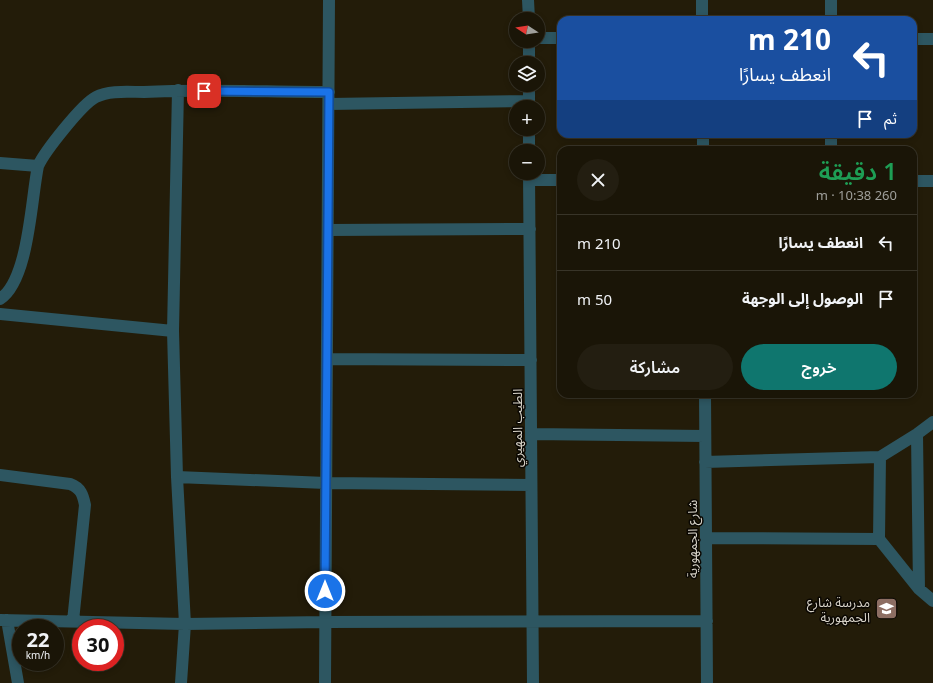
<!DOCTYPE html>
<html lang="ar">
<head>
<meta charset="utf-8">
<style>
	:root { --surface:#1a1507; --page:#231e11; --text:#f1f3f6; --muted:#9f9f9b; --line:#383428; --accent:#0f766e }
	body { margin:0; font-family:"Noto Sans","Noto Sans Arabic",sans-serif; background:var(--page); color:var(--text); direction:rtl; height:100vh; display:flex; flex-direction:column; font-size:15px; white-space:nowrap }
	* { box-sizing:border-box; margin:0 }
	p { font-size:13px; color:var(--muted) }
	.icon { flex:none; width:22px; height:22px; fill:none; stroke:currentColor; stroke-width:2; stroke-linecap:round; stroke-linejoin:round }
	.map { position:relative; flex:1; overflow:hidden; direction:ltr }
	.side { position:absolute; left:557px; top:146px; width:360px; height:252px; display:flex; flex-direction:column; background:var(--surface); border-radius:12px; box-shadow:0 2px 6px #0003,0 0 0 1px var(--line); direction:rtl }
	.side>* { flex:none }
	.hud { position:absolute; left:557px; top:16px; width:360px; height:122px; border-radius:12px; box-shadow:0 2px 6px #0003,0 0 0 1px var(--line); direction:rtl; background:#1a4fa0; color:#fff; overflow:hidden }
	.needle { width:26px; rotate:282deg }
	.tools { position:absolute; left:509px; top:12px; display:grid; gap:8px }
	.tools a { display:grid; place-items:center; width:36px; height:36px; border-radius:50%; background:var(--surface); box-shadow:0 2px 6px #0003,0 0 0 1px var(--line); font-size:20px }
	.speed { position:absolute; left:12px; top:619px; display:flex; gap:8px; font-size:20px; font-weight:700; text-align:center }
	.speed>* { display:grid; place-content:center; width:52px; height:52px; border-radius:50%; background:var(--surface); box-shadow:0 2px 6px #0003,0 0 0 1px var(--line); line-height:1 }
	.speed small { font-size:10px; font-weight:400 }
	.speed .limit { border:6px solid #d22; background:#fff; color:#111 }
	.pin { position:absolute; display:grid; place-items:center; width:34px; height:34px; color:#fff; margin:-17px; border-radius:8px; box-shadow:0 2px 6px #0006 }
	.me { position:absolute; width:44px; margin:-22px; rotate:0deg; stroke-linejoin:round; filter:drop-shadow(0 0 3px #0008) }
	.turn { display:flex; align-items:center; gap:14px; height:84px; padding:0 20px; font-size:18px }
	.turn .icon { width:52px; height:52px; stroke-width:2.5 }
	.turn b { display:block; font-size:28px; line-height:34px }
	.then { display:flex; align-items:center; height:38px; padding:0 20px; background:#0003; gap:8px; font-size:15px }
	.round { display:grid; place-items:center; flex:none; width:42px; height:42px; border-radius:21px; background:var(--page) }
	.overview { display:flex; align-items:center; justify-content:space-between; height:68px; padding:0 20px }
	h1 { font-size:24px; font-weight:600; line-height:30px; color:#1e9e55 }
	.primary-button { display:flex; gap:8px; margin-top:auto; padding:8px 20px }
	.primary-button a { flex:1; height:46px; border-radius:24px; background:var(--accent); color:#fff; font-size:16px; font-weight:600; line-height:46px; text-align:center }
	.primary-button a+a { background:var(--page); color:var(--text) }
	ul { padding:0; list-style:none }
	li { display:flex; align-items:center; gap:12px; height:56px; padding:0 20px; border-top:1px solid var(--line) }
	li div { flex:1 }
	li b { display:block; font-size:15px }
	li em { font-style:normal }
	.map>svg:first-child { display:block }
</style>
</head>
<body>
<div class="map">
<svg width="933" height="683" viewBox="0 0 933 683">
	<rect width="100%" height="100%" fill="#231c09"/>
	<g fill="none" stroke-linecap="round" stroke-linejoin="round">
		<!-- street -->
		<path stroke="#2d5661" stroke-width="12" d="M528,0L529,19
			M702,0V20
			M831,0V20
			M538,38H561
			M913,39H933
			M529,41V63
			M529,85V107
			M178,90L173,331L177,477L185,624L181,683
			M329,104L529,101
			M529,129V151
			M703,134V150
			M831,134V150
			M0,163L38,166
			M529,173L533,683
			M529,180H561
			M913,181H933
			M328,230L530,229
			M0,299C29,280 31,199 38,166C45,151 82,104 96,97C109,90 129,92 144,92C205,89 267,92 329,92
			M0,314L173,331
			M327,359L531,360
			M705,394L707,683
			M531,434L705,436
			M917,434L919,589
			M705,462L880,457L917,434L933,422
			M0,475L70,484C81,488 83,495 85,505L73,621
			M177,477L326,483L531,485
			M706,538L879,539L919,589L933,601
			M879,539L880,457
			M0,620L185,624L325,622L707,621
			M7,620L18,683
			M325,683L329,0"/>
	</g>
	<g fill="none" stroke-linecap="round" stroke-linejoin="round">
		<defs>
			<path id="route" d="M204,91L329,92L325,591"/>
		</defs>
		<!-- route casing -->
		<use href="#route" stroke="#114b97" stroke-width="10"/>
		<!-- route -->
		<use href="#route" stroke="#1a73e8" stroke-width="7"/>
	</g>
	<!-- icons -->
	<defs>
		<symbol id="school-square" viewBox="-11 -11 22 22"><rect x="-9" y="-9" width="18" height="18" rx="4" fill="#8d6e63" stroke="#0a0702"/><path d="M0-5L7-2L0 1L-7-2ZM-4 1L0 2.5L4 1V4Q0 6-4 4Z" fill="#fff"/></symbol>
	</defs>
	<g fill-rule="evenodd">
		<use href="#school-square" x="874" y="596" width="25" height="25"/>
	</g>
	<g text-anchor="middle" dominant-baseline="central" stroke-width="3" stroke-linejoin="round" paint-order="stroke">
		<!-- street labels -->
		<g font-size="13" fill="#d8d3c8" stroke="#0a0702">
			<text transform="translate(517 428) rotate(-90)">الطيب المهيري</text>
			<text transform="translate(692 539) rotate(-90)">شارع الجمهورية</text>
		</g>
		<!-- poi labels -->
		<g font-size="13" fill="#d8d3c8" stroke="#0a0702" text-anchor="end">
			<text x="870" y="602">مدرسة شارع<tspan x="870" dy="15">الجمهورية</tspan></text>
		</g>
	</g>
</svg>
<div class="tools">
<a><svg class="needle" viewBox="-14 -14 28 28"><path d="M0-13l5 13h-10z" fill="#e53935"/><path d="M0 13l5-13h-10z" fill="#9f9f9b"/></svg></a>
<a><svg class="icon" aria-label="layers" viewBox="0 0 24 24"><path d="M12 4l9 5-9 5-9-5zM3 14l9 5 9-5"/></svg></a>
<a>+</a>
<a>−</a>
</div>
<div class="speed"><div>22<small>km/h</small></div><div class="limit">30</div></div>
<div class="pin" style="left:204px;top:91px;background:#d93025"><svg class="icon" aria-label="arrive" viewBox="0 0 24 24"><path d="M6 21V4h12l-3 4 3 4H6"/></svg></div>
<svg class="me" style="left:325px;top:591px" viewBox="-20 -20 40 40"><circle r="17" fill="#1a73e8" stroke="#fff" stroke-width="3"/><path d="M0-11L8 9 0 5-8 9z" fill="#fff"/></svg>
<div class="hud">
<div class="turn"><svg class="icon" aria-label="left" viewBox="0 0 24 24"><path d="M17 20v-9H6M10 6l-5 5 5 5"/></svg><div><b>210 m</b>انعطف يسارًا</div></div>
<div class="then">ثم<svg class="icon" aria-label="arrive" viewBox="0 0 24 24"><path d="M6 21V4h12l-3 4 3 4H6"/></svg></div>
</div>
<section class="side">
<div class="overview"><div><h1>1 دقيقة</h1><p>260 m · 10:38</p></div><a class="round"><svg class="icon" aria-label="close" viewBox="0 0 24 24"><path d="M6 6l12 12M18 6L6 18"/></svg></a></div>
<ul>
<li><svg class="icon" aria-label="left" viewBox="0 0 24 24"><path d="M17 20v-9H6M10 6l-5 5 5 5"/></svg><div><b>انعطف يسارًا</b></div><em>210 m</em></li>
<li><svg class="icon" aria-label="arrive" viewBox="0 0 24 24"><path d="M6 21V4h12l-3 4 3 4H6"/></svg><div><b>الوصول إلى الوجهة</b></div><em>50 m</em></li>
</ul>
<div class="primary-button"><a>خروج</a><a>مشاركة</a></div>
</section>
</div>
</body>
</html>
